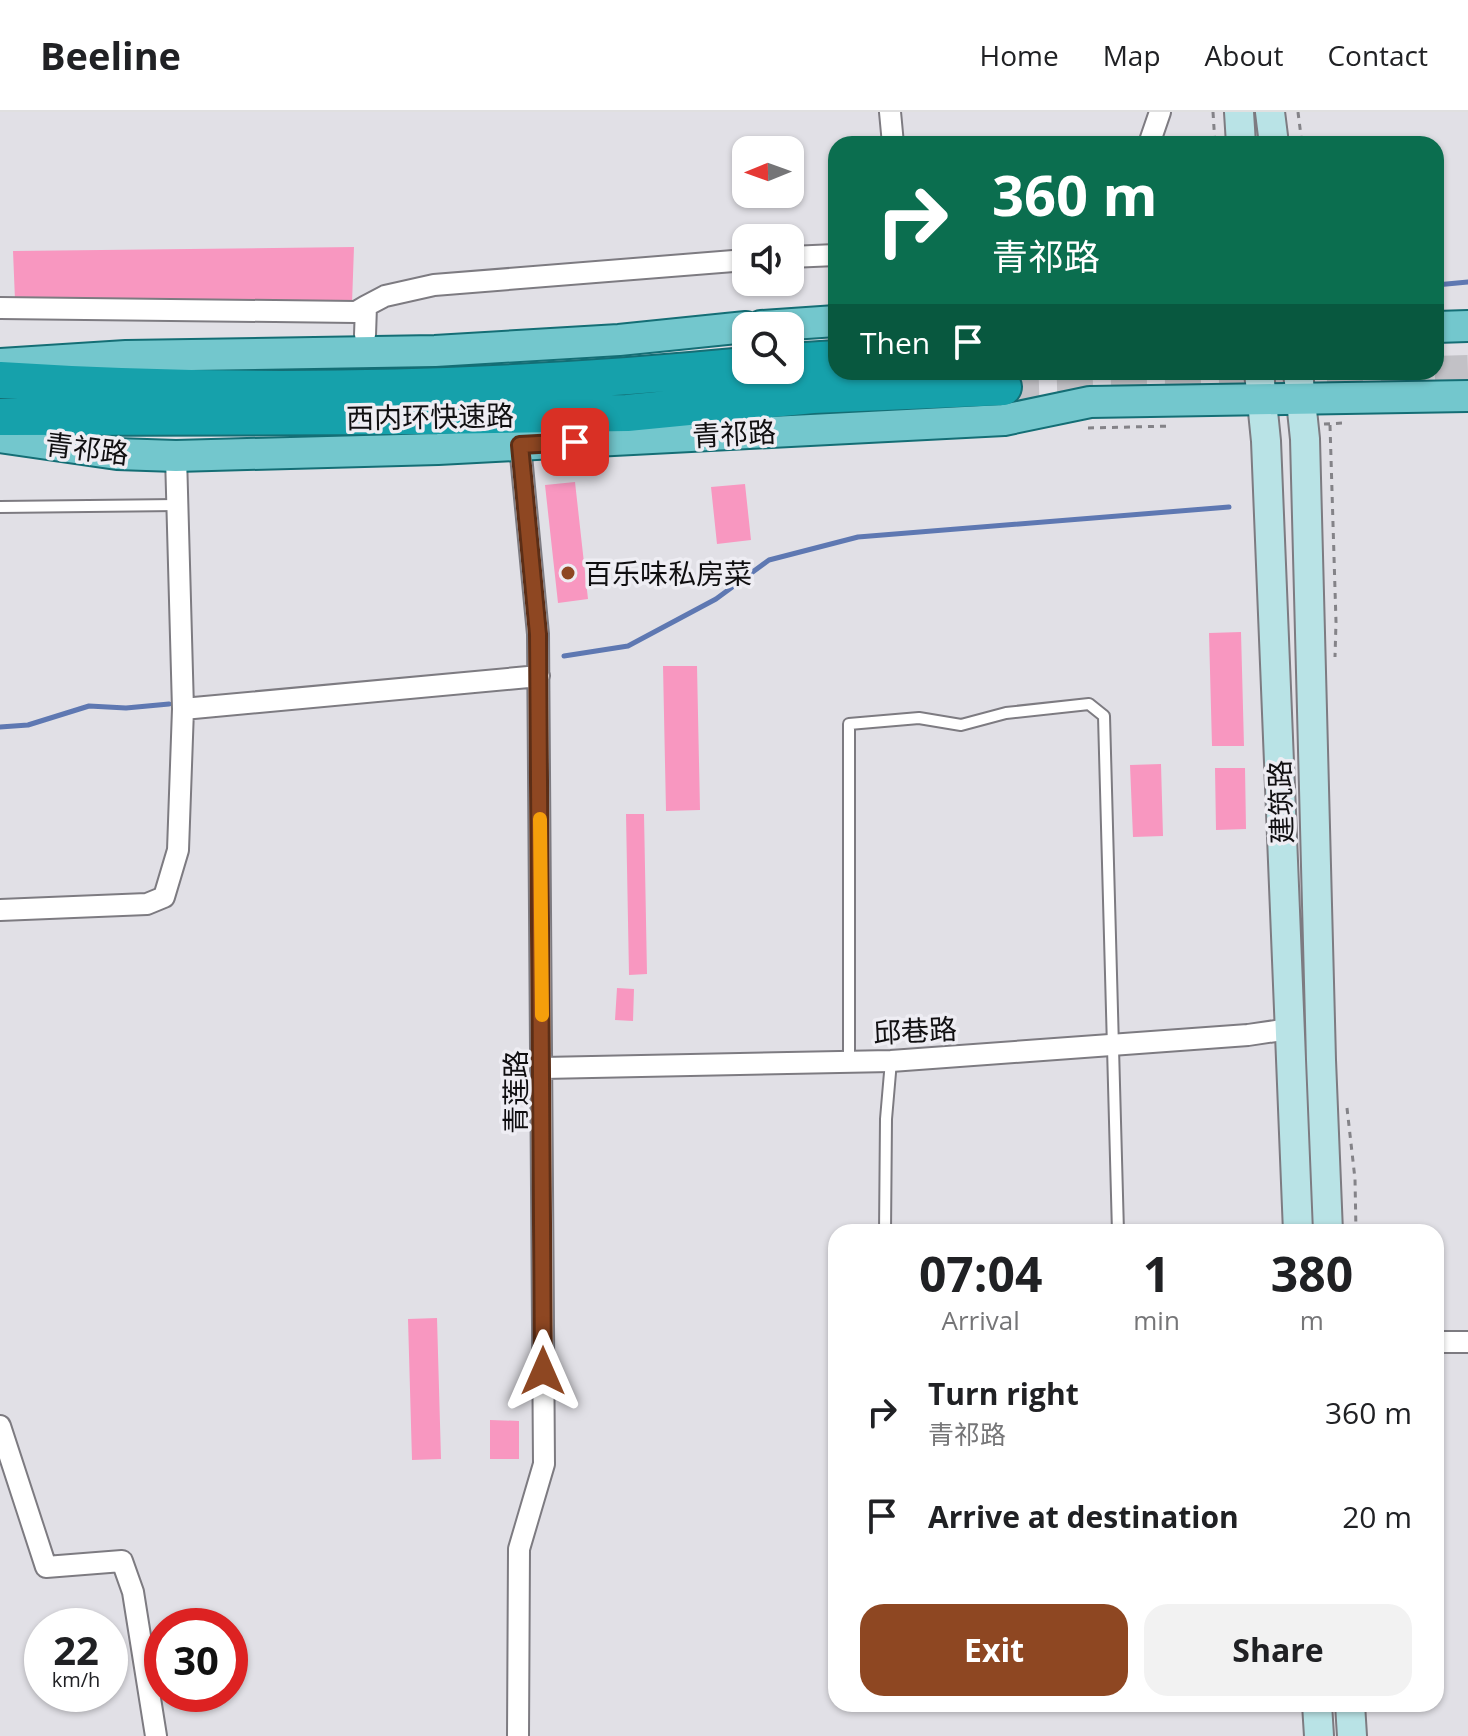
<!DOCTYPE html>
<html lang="en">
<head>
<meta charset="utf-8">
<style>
	:root { --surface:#fff; --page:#f2f2f2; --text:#202124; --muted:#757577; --line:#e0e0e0; --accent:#8e4722 }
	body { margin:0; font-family:"Open Sans","Noto Sans SC",sans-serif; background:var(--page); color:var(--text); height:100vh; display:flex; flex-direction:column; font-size:30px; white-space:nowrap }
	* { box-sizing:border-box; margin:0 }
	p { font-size:26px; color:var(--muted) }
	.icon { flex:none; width:44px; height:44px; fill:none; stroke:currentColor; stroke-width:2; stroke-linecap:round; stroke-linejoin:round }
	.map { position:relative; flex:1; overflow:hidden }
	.panel { position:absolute; left:828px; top:1112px; width:616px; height:488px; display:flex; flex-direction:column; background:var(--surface); border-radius:24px; box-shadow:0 2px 6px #0004 }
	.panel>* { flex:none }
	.banner { position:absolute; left:828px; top:24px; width:616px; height:244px; border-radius:24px; box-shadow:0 2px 6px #0004; background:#0b6e4f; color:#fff; overflow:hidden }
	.needle { width:52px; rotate:269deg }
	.controls { position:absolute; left:732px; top:24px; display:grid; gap:16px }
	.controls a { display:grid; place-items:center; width:72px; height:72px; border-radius:16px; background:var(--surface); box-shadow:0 2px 6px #0004; font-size:40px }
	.speed { position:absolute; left:24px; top:1496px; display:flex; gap:16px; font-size:40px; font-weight:700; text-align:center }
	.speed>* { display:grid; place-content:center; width:104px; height:104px; border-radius:50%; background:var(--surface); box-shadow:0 2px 6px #0004; line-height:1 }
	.speed small { font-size:20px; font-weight:400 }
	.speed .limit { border:12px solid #d22; background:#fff; color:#111 }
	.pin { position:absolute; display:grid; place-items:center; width:68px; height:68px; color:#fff; margin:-34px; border-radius:16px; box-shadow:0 4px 12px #0006 }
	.me { position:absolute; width:88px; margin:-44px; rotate:0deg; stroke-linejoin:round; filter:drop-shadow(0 0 6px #0008) }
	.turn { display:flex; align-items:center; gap:28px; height:168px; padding:0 32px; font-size:36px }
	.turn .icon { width:104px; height:104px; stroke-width:2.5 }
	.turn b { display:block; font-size:56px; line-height:68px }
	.then { display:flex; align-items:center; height:76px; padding:0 32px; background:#0003; gap:16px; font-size:30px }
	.eta { display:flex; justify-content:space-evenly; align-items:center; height:136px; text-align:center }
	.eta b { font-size:48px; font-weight:700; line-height:56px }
	.button { display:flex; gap:16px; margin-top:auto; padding:16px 32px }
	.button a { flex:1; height:92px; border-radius:24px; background:var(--accent); color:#fff; font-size:32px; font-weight:700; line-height:92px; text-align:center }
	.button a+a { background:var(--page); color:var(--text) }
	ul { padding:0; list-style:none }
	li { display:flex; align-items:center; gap:24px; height:104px; padding:0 32px }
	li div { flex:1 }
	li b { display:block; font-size:30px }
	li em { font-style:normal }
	header { display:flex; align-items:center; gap:48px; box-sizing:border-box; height:112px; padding:0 40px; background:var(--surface); border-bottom:2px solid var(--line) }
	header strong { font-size:38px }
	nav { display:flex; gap:44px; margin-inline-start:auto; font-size:28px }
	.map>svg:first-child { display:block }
</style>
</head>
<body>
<header>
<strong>Beeline</strong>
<nav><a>Home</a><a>Map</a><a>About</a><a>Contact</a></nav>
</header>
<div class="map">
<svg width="1468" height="1624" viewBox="0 0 1468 1624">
	<rect width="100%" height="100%" fill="#e1e0e6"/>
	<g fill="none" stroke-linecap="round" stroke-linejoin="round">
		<!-- stream -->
		<path stroke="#5e78b2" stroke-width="5" d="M1436,173L1468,170
			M564,544L628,534L716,487L769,448L858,425L1229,395
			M0,615L28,613L89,594L126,596L169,592"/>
	</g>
	<!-- building -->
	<path fill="#f897c0" d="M354,135L352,192L15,188L13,139Z
		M575,370L588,487L558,491L545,373Z
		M745,372L751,428L717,432L711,375Z
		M1241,520L1244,634H1212L1209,521Z
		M663,554H697L700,698L666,699Z
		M1161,652L1163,724L1133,725L1130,653Z
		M1215,656H1245L1246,717L1216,718Z
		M626,702H644L647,862L629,863Z
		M617,876L634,877L633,909L615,908Z
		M437,1206L441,1347L412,1348L408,1207Z
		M490,1308L519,1309V1347H490Z"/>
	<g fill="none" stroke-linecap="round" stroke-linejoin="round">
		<!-- highway-tunnel -->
		<path stroke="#c2c1c6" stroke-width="36" stroke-dasharray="36 18" stroke-linecap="butt" d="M1003,275L1468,261"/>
		<defs>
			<path id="lane" d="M0,395L177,393
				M849,949V612L919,606L961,613L1006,601L1089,592L1104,604L1118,1120
				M885,1120L886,1007L891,949"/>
			<path id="street" d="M890,0L893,32
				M1149,32L1160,0
				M790,145L836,143
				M0,196L356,200L366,194
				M365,223L366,194L385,184L434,173L746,148
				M183,597L539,564
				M0,798L147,792L164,785L178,738L183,597L176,344
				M543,956L891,949L1248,923L1289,917
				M1436,1230H1468
				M0,1314L46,1455L122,1449L133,1480L156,1624
				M518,1624L519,1437L544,1352L538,522L520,333"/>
			<path id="secondary" d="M1239,0L1241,32
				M1270,0L1274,32
				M1259,260L1266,329L1298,1120
				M1298,260L1305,327L1321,948L1328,1120
				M1317,1592L1319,1624
				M1350,1592L1352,1624"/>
			<path id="primary" d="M761,214L836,209
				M1436,215L1468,214
				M0,252L126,244L435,239L619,228L746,215
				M0,325L117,342L176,344L438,337L1004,308L1090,290L1468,284"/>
			<path id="highway" d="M790,250L836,247
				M0,268C249,284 498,278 746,254
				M0,305L429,304L627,301L813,283L1003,275"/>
		</defs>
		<!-- lane casing -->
		<use href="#lane" stroke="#7d7b81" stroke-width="14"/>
		<!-- street casing -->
		<use href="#street" stroke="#7d7b81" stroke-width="24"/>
		<!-- secondary casing -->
		<use href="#secondary" stroke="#7d7b81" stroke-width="32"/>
		<!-- primary casing -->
		<use href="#primary" stroke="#146e75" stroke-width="34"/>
		<!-- highway casing -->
		<use href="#highway" stroke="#146e75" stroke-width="40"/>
		<!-- path -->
		<path stroke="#848388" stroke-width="3" stroke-dasharray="6 6" stroke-linecap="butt" d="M1213,0L1215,32
			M1298,0L1302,32
			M1324,312L1344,311
			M1330,313L1336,510L1335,545
			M1088,316L1172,314
			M1347,996L1355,1067L1356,1120"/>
		<!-- lane -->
		<use href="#lane" stroke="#fff" stroke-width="10"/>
		<!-- street -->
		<use href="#street" stroke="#fff" stroke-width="20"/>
		<!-- secondary -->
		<use href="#secondary" stroke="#b9e3e6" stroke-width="28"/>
		<!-- primary -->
		<use href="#primary" stroke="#73c7cd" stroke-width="30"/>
		<!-- highway -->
		<use href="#highway" stroke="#16a1ab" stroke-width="36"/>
	</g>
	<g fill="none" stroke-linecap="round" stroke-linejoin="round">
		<defs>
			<path id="route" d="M543,1259L538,522L520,333L575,330"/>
		</defs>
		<!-- route casing -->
		<use href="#route" stroke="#5c2e16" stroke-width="20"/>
		<!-- route -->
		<use href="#route" stroke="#8e4722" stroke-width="14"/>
		<!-- slow -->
		<path stroke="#f59e0b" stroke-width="14" d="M540,707L542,903"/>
	</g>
	<!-- markers -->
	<circle fill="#8e4722" stroke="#eeedf3" stroke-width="3" cx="568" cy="461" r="8"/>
	<g text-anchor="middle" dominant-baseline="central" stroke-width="7" stroke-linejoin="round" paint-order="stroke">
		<!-- street labels -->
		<g font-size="28" fill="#100f11" stroke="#eeedf3">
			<text transform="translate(430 304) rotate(-1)">西内环快速路</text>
			<text transform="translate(734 321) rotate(-3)">青祁路</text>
			<text transform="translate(87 336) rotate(7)">青祁路</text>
			<text transform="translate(1280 690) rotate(-92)">建筑路</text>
			<text transform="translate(915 918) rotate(-3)">邱巷路</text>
			<text transform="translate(515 980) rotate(-90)">青莲路</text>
		</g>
		<!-- poi labels -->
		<g font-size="28" fill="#100f11" stroke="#eeedf3" text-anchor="start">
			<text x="584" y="461">百乐味私房菜</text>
		</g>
	</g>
</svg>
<div class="controls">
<a><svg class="needle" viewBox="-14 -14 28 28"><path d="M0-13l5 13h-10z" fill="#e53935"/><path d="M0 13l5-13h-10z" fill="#757577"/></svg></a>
<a><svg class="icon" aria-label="sound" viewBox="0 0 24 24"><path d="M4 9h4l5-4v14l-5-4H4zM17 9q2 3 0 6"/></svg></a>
<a><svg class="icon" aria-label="search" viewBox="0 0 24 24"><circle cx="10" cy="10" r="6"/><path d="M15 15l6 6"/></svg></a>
</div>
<div class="speed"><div>22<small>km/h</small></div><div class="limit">30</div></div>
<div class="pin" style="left:575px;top:330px;background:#d93025"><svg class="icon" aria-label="arrive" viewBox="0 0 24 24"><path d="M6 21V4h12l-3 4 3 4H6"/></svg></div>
<svg class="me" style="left:543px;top:1259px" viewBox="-20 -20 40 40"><path d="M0-17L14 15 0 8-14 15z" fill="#8e4722" stroke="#fff" stroke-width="4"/></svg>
<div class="banner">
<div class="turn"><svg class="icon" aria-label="right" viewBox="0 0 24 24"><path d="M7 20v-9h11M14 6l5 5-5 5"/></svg><div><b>360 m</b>青祁路</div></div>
<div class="then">Then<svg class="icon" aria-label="arrive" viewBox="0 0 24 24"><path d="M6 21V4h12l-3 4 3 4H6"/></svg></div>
</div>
<section class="panel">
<div class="eta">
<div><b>07:04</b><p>Arrival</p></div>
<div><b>1</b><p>min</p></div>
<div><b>380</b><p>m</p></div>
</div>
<ul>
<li><svg class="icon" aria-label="right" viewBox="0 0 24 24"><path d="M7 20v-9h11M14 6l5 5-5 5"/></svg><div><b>Turn right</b><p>青祁路</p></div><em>360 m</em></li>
<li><svg class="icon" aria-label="arrive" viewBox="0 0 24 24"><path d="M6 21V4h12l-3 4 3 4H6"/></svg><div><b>Arrive at destination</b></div><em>20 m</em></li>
</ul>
<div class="button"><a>Exit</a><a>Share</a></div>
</section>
</div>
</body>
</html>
